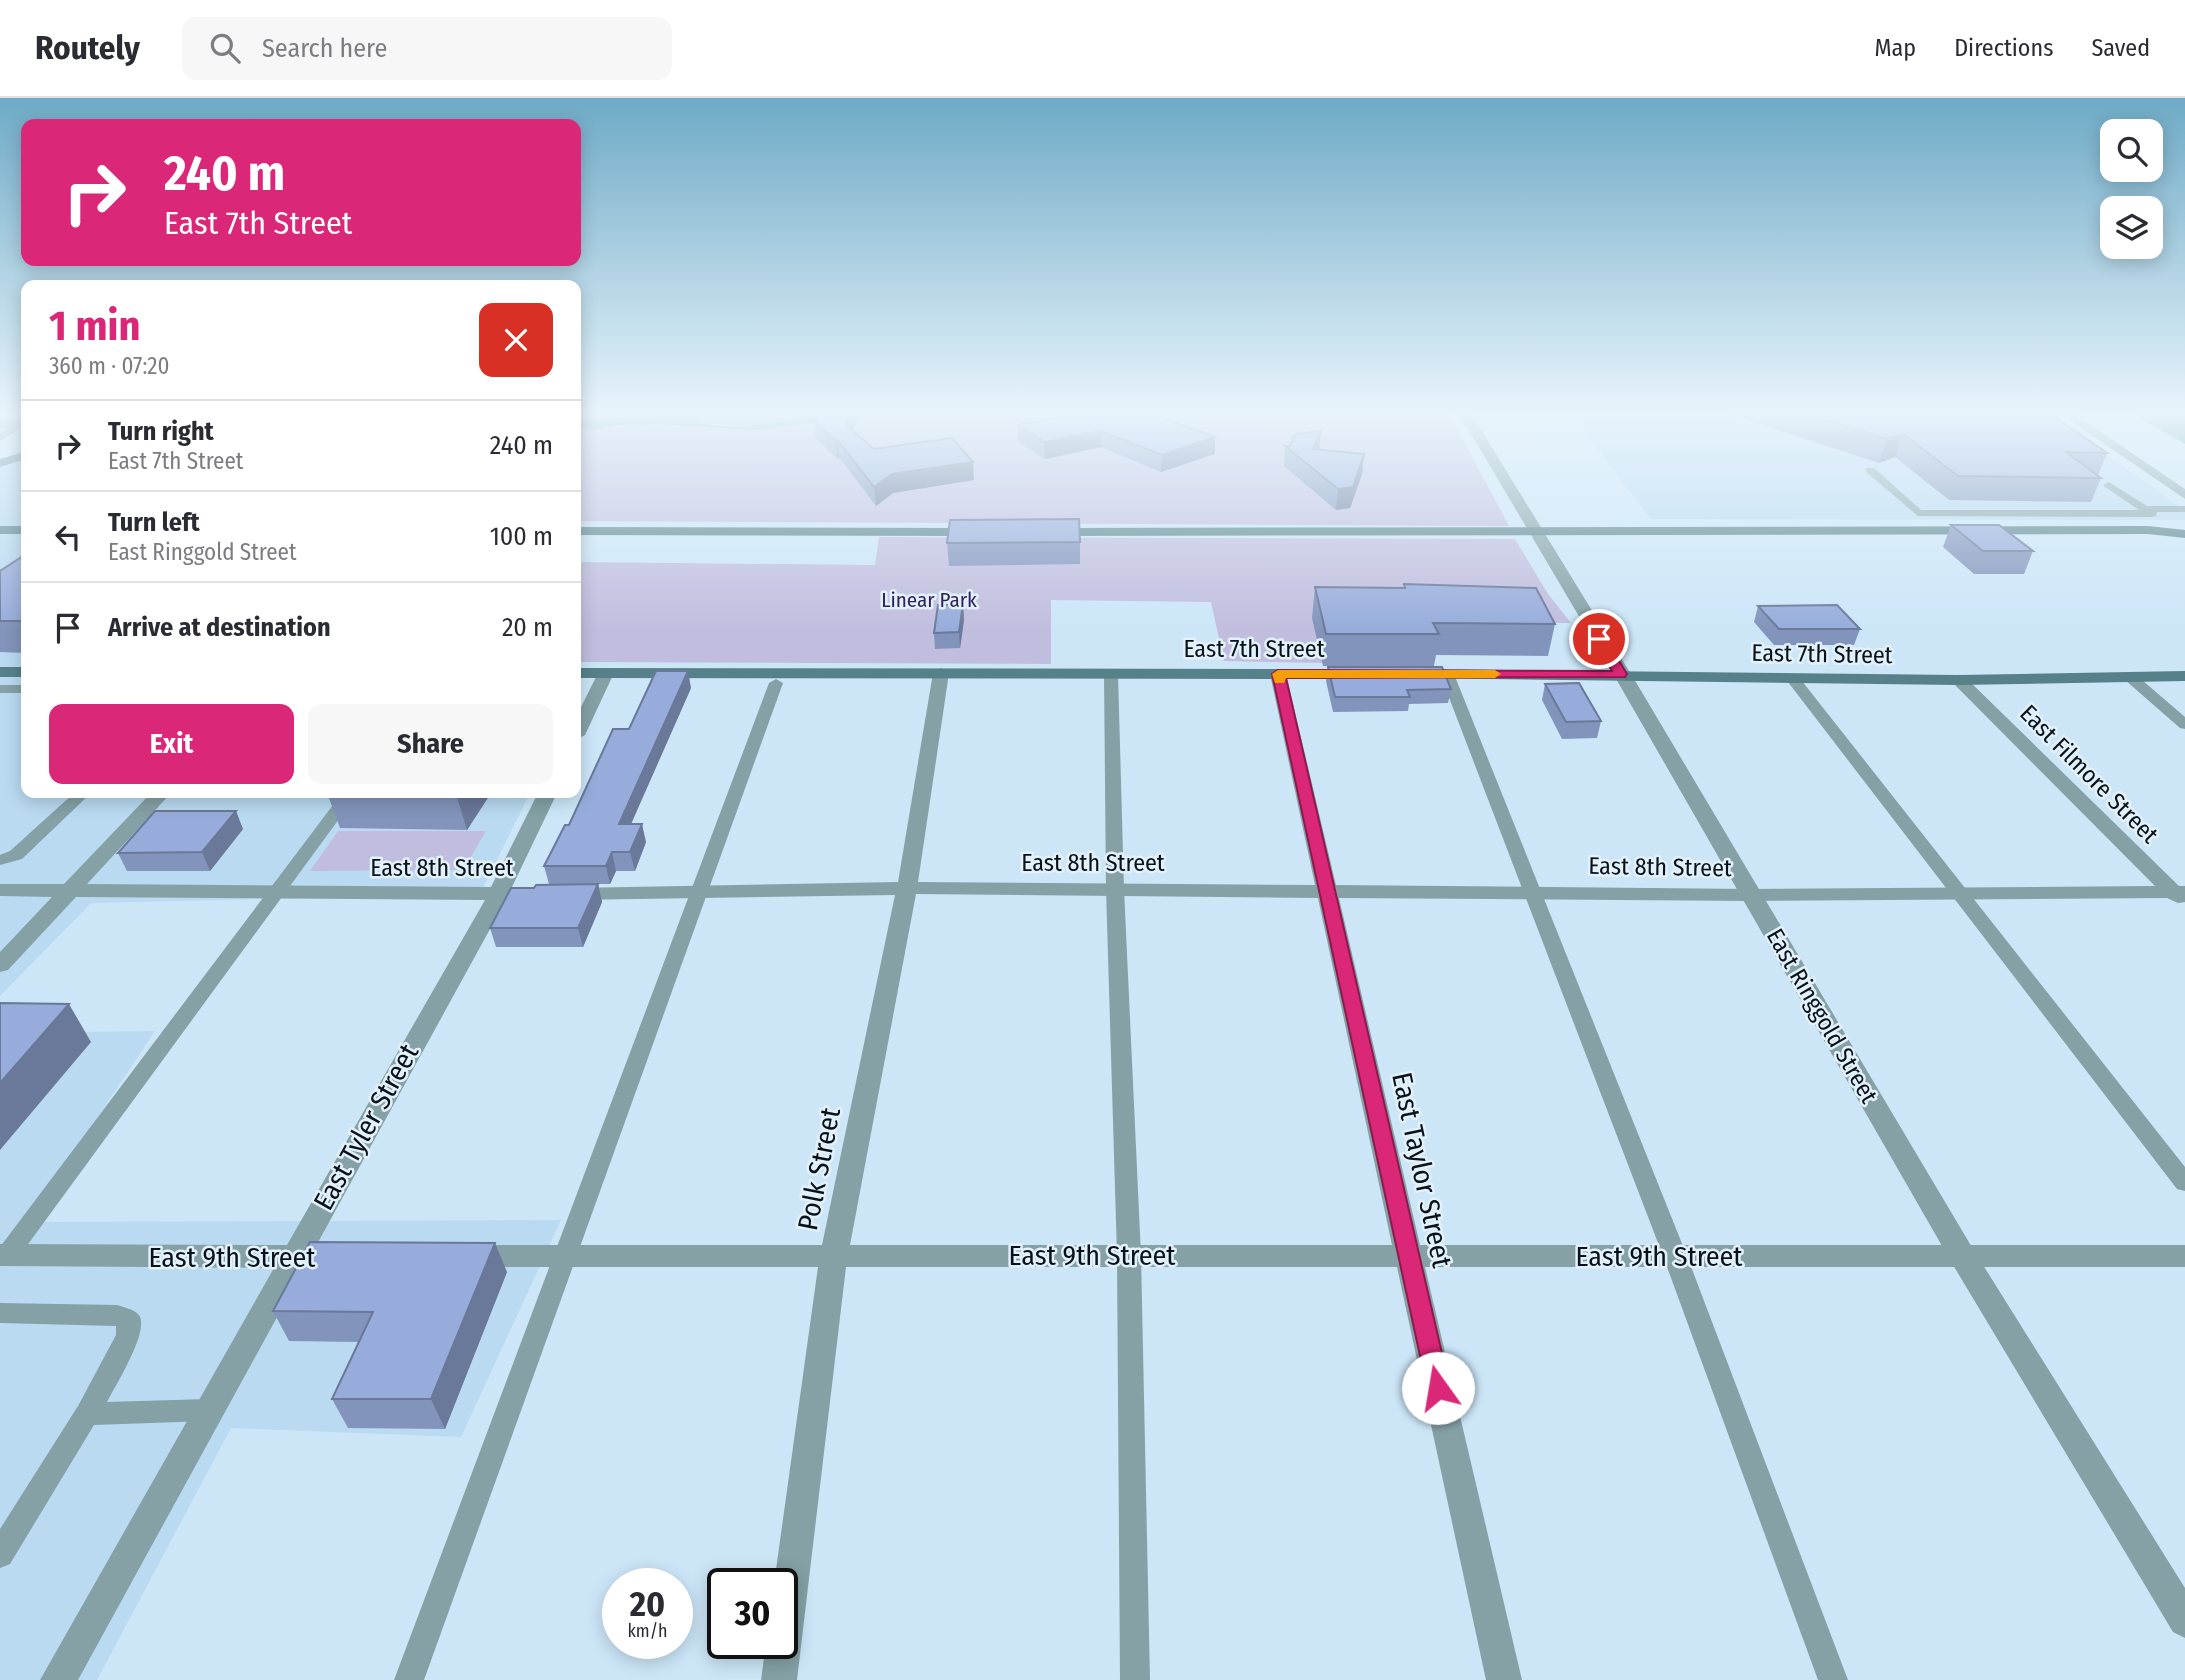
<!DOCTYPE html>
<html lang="en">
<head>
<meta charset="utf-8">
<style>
	:root { --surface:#fff; --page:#f7f7f7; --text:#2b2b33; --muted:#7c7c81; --line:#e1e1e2; --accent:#db2777 }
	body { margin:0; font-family:"Fira Sans Condensed",sans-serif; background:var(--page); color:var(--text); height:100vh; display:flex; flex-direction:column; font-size:26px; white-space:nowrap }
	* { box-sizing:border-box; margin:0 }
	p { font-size:23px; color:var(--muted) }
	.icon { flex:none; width:38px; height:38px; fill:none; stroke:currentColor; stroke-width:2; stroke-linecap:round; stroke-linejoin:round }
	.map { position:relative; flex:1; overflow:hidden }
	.drawer { position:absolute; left:21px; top:182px; width:560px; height:518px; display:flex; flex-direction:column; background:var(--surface); border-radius:14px; box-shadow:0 4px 18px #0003 }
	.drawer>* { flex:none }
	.banner { position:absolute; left:21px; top:21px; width:560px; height:147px; border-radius:14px; box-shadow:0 4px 18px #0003; background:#db2777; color:#fff; overflow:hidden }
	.buttons { position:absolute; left:2100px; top:21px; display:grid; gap:14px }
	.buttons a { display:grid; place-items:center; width:63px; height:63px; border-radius:14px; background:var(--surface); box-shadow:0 4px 18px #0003; font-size:35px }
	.speed { position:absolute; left:602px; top:1470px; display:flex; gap:14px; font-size:35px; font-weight:700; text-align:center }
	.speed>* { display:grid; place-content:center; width:91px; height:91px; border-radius:50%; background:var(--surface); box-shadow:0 4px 18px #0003; line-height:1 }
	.speed small { font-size:18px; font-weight:400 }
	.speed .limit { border:4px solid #111; border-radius:10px; background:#fff; color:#111 }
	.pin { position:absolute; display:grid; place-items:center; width:60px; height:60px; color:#fff; margin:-30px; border:4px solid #fff; border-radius:50%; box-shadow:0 2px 7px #0007 }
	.me { position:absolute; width:77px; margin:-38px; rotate:347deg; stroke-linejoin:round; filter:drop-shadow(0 0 5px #0008) }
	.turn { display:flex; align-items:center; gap:24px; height:147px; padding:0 28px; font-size:32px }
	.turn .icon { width:91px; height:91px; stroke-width:2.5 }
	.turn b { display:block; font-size:49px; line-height:60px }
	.round { display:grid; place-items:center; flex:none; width:74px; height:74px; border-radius:14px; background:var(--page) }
	.head { display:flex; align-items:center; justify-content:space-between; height:119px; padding:0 28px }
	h1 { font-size:42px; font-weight:700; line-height:52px; color:var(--accent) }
	.cta { display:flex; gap:14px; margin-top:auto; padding:14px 28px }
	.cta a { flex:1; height:80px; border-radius:14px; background:var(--accent); color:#fff; font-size:28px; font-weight:700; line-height:80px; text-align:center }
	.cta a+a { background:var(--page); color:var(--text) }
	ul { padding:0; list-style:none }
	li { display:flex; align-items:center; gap:21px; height:91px; padding:0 28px; border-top:2px solid var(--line) }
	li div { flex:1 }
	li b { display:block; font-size:26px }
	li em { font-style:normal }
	header { display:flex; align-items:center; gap:42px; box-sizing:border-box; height:98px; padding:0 35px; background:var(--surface); border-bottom:2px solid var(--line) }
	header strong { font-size:33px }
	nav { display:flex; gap:38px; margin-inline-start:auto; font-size:24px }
	.search { width:490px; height:63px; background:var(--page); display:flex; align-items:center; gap:18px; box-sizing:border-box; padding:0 24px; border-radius:14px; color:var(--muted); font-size:26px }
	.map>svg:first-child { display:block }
</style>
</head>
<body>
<header>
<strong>Routely</strong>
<div class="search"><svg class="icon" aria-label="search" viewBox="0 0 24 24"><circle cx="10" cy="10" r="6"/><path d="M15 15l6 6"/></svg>Search here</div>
<nav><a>Map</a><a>Directions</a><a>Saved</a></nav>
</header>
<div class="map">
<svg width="2185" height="1582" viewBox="0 0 2185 1582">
	<rect width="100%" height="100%" fill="#cce6f8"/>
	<!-- built -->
	<path fill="#b9daf1" d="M1568,312H2044L2185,412V422L1651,421Z
		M26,362V695H530L480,796L91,805L0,898V370Z
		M155,933L28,1124L561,1122L461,1339L231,1330L97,1582H0V935Z"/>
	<!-- green -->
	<path fill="#c1bdde" d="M576,312H1447L1509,428L576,423Z
		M879,439L1515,441L1548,496L1571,525L1313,522L1327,565L1224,563L1211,504L1051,502V566L576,564V464L875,467Z
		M338,733H486L463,772L310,773Z"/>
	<!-- water -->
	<path fill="#579b92" d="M765,312H787L700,318L692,321C725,338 795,322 830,312C848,307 897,312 917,312L758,332L661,326L617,327L590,333L605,318L637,322L669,315L684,317Z
		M2126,312H2185V346Z"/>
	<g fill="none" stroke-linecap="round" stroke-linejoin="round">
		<!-- canal -->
		<path fill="#579b92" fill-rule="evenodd" d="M576,320L596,321L605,326L596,331L576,330Z"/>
		<!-- service -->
		<path fill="#85a1a6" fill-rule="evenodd" d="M1866,370H1874L1921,412H2139L2105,389L2103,387L2109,384L2147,408H2185V414H2157L2156,418L2152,419L1918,418L1866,374Z
			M1111,572L1118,576L1124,791L1141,1157L1150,1582H1120L1117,1157L1106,791L1104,576Z
			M1447,572L1454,576L1687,1158L1848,1582H1818L1663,1158L1440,576Z
			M2130,575L2135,576L2185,619V631L2180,630L2125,582V576Z
			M1793,577L1798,578L2185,1069V1093L2177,1091L1788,584L1786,581Z
			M776,581L783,585L424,1582H394L769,585Z
			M0,587H26V595H0Z
			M74,695H91L22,761L0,767V757L10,753Z
			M342,695H358L15,1164L7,1166L0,1164V1149Z
			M0,1205L117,1207C123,1209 133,1211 138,1216C152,1230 115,1288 107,1304L208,1301L217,1304L221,1312L217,1320L208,1323L94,1327L10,1466L0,1470V1431L78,1308L116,1237V1228L0,1225Z"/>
		<!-- minor -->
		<path fill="#85a1a6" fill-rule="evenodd" d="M2055,312H2068L2185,391V401Z
			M0,322H21L26,327L0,343V334L7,330H0Z
			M606,570L614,575L585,637L576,642V619L598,575Z
			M941,570L949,575L918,784L1315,787L1270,576L1278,571L1286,576L1336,787L1750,791L2155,788L1950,582L1958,577L1964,578L2179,788H2185V804L2178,805L2167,800L1750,803L1339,800L1420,1147H2185V1169H1425L1522,1582H1486L1397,1169H846L797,1582H761L766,1545H782V1486H774L818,1169H472L462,1166L458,1158L462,1150L472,1147H822L895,797L574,802L567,801L563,796L567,791L574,790L898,784L933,575ZM916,796L1318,800L1392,1147H850Z
			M151,695H171L87,786L491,789L538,695H557L512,789L541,791L545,796L541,801L506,802L316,1148L338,1151L342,1159L338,1167L328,1170H304L78,1582H40L274,1170L0,1168V1146L287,1147L485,802L76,799L8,872L0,874V854L52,799L0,798V786H64Z"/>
		<!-- tertiary -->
		<path fill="#85a1a6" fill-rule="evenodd" d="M1457,312H1469L1637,586L1973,1151L2185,1490V1540L2173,1534L1953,1167L1619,586Z"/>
		<!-- secondary -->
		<path fill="#57818a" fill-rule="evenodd" d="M26,353V361L0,369V361Z
			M0,428H26V436H0Z
			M2148,428L2185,432V440L2148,436L1050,438L1043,434L1050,430Z
			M576,429L976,430L983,434L976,438L576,437Z
			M0,569H26V579H0Z
			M576,570L1354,571L1362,576L1354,581L576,580Z
			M1418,571L1958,577L2185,573V583L1958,587L1412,580L1410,576Z"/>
	</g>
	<!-- wall -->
	<path fill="#8294bb" d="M1095,312L1215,356L1161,374L1101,349L1045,361L1018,343L1017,327Z
		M1717,312H2062L2058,321L2107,355L2098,377L2101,380L2091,404L1949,402L1895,359L1879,365Z
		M813,322L853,333L874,351L974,382L893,395L876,408L839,359L838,361L815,340Z
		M1285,348L1364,356L1362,376L1350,410L1336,412L1284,368Z
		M1951,427L2033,453L2024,476H1974L1943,449Z
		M1080,444V466L949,468L947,445Z
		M26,456V555L0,554V473Z
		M1404,486L1555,526L1548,558L1436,557L1434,568H1323L1312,520L1315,489L1404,490Z
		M963,506L964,522L960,550L935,551L934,535Z
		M1758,508L1860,531L1854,547H1774L1754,524Z
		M1328,569L1451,591L1448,605L1409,606L1408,613L1333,614L1326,583Z
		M1545,586L1601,623L1597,640L1562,641L1542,602Z
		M691,590L631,726L646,744L635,773H616L610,786H598L602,804L583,849H496L490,830L534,790L549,786L544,768L569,727L629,631Z
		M327,695H491L467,732L340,730Z
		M243,731L210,773H127L118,755Z
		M507,1174L445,1331L348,1330L332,1301L359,1244L289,1243L273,1213Z"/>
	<!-- shaded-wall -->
	<path fill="#6a7899" d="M853,312H864L847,344L845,326Z
		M1101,333V349L1045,361L1044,344Z
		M1321,333L1319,353L1312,371L1313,351Z
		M1903,336L1895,359L1879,365L1887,341Z
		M1215,339V356L1161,374L1162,357Z
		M837,341L839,359L838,361L836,343Z
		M1364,356L1362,376L1350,410L1336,412L1338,391Z
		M973,364L974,382L893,395L876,408L874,389L892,376Z
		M963,506L964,522L960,550L959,534Z
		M688,573L691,590L623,744L619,726Z
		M458,695H491L467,732L456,696Z
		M236,713L243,731L210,773L202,754Z
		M642,726L646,744L635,773L630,754Z
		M612,754L616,773L610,786L606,768Z
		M598,786L602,804L583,849L578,830Z
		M69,906L91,944L0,1052V985Z
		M495,1145L507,1174L445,1331L431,1301Z"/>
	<!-- building -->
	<path fill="#97acda" stroke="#6a7899" stroke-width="2" d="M826,312H853L845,326L874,351L952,340L973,364L892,376L874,389L837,341L836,343L813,322Z
		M1095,312H1142L1215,339L1162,357L1101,333L1044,344L1017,327Z
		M1794,312H2045L2107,355L2066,354L2101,380L1958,378L1903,336L1887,341Z
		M1321,333L1313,351L1364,356L1353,389L1338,391L1285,348H1290L1295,336Z
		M1079,421L1080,444L947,445L950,422Z
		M1951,427H1999L2033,453H1983Z
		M26,456V523H0V473Z
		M1404,486L1536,490L1555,526L1433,525L1439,536H1326L1315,489L1405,490Z
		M963,506L959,534L934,535L938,507Z
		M1837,507L1860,531H1779L1758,508Z
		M1328,569H1442L1451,591L1407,592L1410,599H1335Z
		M656,573H688L619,726H642L630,754H612L606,768H544L565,727H569L613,631H629Z
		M1579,585L1601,623L1566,624L1545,586Z
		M327,695H458L456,696Z
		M155,713H236L202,754L118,755Z
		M598,786L578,830H490L511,790H534L536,787Z
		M0,905L69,906L0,985Z
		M310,1144L495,1145L431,1301H332L373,1214L273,1213Z"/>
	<!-- sky -->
	<linearGradient id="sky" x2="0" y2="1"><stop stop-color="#6eaac6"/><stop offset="0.59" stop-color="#e8f4fc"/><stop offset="1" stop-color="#e8f4fc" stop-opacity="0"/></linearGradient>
	<rect width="2185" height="533" fill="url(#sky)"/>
	<!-- route -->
	<path fill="#db2777" stroke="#8e194d" stroke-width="2" d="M1599,537L1604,538L1627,576L1625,579L1286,580L1450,1290L1446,1297L1438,1300L1430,1297L1427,1290L1272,576L1278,572L1612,573L1593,541Z"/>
	<!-- slow -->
	<path fill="#f59e0b" d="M1278,572H1495L1501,576L1495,580H1286L1284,585H1275L1272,576Z"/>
	<g text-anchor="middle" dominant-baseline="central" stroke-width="5" stroke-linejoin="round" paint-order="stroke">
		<!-- far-park labels -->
		<g font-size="21" fill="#31215c" stroke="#e2f1fc">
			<text x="929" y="502">Linear Park</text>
		</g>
		<!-- street labels -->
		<g font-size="24" fill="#091218" stroke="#e2f1fc">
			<text x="1254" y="551">East 7th Street</text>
			<text transform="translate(1822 556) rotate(1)">East 7th Street</text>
			<text transform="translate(2089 676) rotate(45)">East Filmore Street</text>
			<text x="1093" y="765">East 8th Street</text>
			<text transform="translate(1660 769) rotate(1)">East 8th Street</text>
			<text x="442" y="770">East 8th Street</text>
			<text transform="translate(1822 918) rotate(60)">East Ringgold Street</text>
		</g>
		<!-- near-street labels -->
		<g font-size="28" fill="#091218" stroke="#e2f1fc">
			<text transform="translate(366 1029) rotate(-61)">East Tyler Street</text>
			<text transform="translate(819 1071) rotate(-79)">Polk Street</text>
			<text transform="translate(1422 1072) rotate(78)">East Taylor Street</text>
			<text x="1092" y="1157">East 9th Street</text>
			<text x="1659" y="1158">East 9th Street</text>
			<text x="232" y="1159">East 9th Street</text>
		</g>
	</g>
</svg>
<div class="buttons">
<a><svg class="icon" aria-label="search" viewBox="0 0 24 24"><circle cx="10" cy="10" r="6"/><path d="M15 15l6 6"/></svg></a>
<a><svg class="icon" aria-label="layers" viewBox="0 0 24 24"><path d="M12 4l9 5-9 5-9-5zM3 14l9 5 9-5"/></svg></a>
</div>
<div class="speed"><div>20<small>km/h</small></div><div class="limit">30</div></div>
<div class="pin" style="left:1599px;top:541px;background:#d93025"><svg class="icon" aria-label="arrive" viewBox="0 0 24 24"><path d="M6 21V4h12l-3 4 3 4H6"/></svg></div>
<svg class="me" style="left:1438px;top:1290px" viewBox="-20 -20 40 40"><circle r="19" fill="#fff"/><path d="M0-13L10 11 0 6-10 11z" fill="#db2777"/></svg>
<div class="banner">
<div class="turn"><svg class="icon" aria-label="right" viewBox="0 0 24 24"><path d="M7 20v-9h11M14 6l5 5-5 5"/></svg><div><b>240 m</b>East 7th Street</div></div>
</div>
<section class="drawer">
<div class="head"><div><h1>1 min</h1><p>360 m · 07:20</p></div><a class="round" style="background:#d93025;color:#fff"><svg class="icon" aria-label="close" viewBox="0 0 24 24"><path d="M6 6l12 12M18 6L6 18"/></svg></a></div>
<ul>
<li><svg class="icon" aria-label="right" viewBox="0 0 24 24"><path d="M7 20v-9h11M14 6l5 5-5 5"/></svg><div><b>Turn right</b><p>East 7th Street</p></div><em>240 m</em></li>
<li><svg class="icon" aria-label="left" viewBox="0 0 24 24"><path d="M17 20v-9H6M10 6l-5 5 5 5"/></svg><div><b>Turn left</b><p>East Ringgold Street</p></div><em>100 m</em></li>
<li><svg class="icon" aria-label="arrive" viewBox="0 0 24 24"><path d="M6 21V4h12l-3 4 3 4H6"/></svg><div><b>Arrive at destination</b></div><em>20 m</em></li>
</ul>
<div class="cta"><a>Exit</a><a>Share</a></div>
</section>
</div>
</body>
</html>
